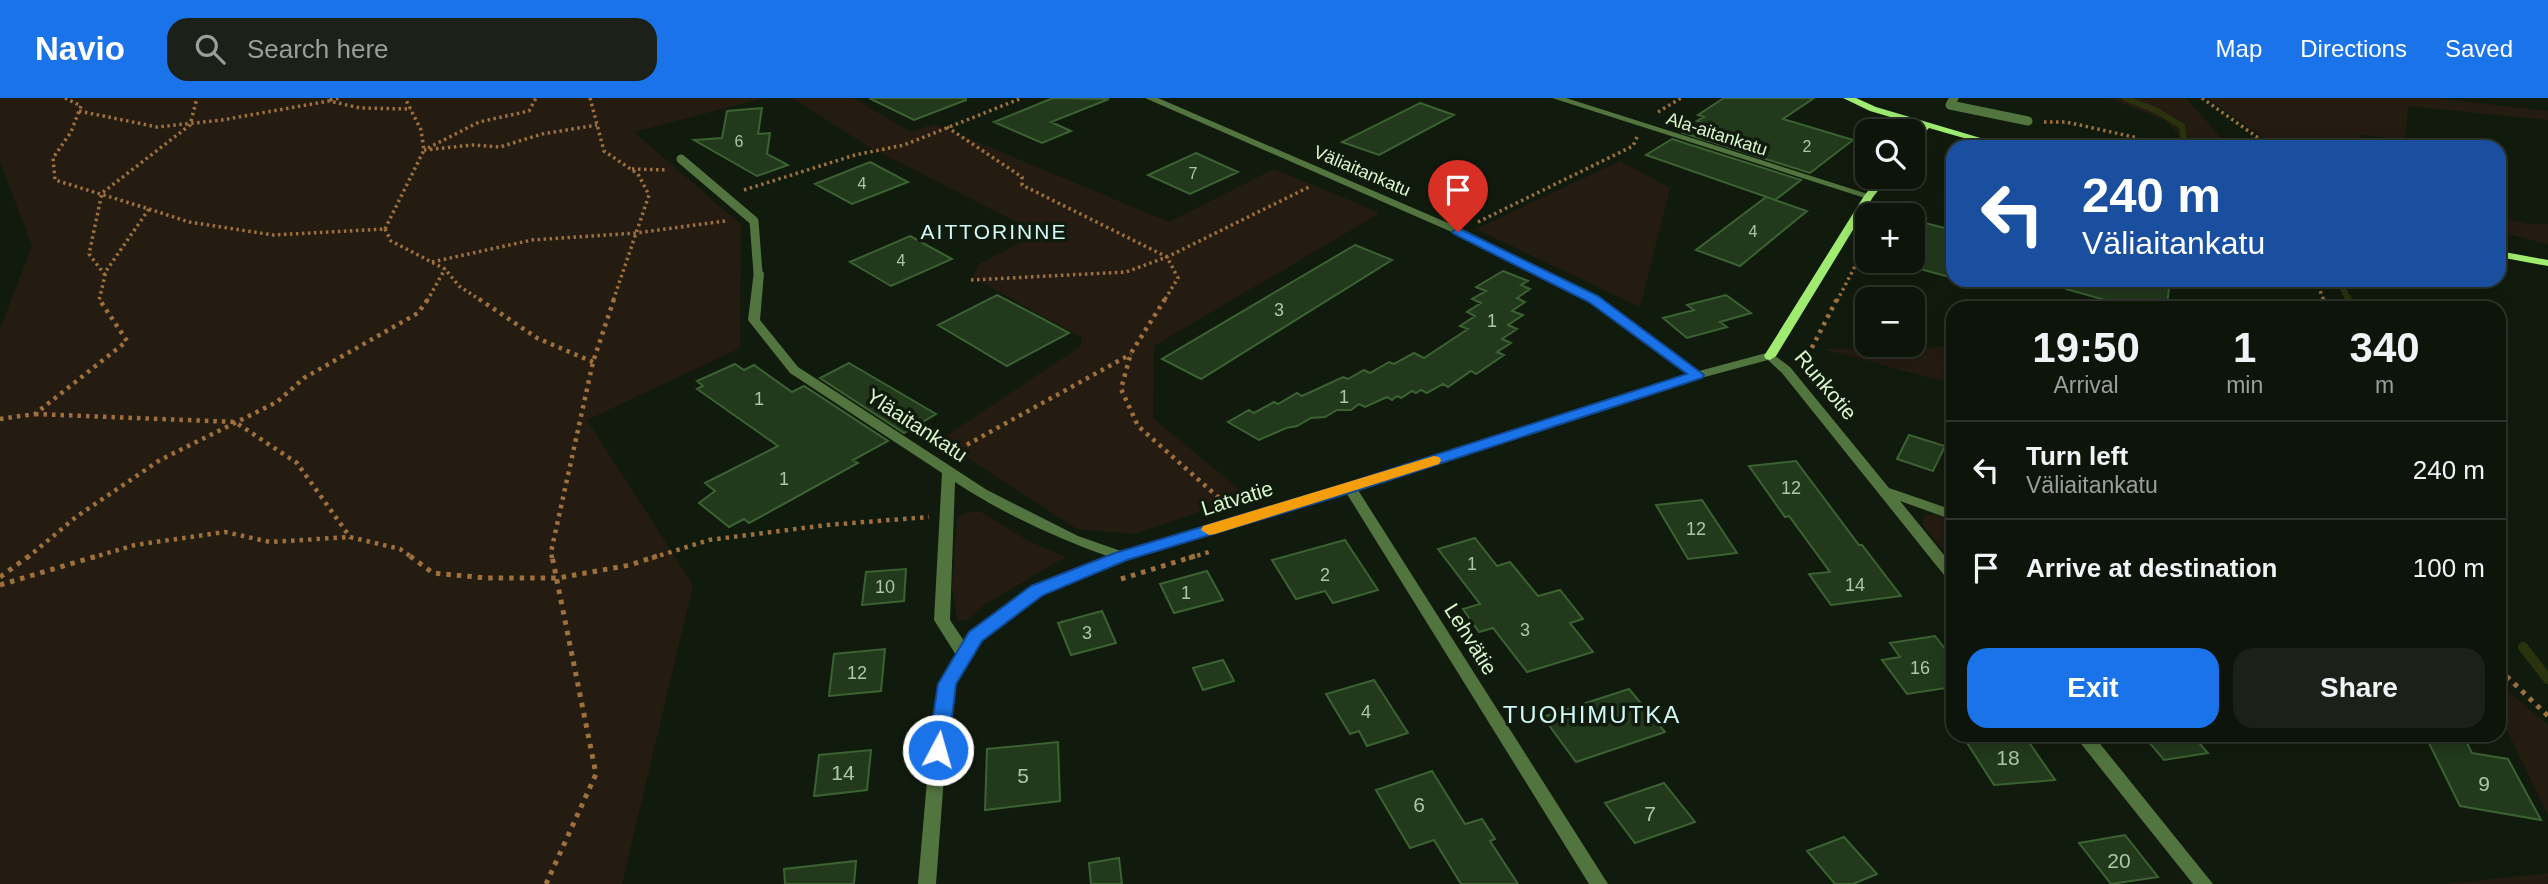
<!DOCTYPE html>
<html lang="en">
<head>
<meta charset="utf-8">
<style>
	:root { --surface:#0d140a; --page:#1b2118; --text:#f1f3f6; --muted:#9a9e9c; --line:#2d332b; --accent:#1a73e8 }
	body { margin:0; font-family:Helvetica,sans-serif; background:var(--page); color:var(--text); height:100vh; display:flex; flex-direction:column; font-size:26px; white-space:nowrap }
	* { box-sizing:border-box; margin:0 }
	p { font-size:23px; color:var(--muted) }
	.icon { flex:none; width:38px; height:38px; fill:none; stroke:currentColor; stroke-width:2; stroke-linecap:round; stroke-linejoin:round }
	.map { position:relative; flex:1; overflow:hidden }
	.side { position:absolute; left:1946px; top:203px; width:560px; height:441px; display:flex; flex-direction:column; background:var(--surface); border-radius:21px; box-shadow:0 4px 18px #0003,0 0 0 2px var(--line) }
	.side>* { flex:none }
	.top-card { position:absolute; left:1946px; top:42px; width:560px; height:147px; border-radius:21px; box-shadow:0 4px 18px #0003,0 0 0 2px var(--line); background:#1a4fa0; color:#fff; overflow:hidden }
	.fabs { position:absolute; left:1855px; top:21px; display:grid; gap:14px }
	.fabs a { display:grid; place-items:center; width:70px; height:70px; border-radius:14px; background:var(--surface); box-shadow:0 4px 18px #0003,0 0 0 2px var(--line); font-size:35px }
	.pin { position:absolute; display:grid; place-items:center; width:60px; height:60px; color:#fff; margin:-72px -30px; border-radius:50% 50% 50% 0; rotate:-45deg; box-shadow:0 0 7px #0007 }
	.pin .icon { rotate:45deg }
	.me { position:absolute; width:77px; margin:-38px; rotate:6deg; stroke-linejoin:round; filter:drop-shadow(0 0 5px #0008) }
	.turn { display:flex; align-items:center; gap:24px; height:147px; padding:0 21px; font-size:32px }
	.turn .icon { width:91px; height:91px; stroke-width:2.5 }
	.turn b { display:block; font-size:49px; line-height:60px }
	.eta { display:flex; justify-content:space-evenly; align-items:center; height:119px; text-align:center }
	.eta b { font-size:42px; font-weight:700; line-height:49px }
	.cta { display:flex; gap:14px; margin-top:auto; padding:14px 21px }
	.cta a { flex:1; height:80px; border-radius:21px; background:var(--accent); color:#fff; font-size:28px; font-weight:700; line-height:80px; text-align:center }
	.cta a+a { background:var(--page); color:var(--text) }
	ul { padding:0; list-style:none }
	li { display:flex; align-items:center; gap:21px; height:98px; padding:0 21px; border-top:2px solid var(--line) }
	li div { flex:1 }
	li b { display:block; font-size:26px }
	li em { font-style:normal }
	header { display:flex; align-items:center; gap:42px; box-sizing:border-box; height:98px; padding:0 35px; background:var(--accent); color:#fff }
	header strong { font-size:33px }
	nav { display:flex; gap:38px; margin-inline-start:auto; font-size:24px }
	.search { width:490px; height:63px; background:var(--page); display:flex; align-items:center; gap:18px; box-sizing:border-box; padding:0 24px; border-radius:21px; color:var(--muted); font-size:26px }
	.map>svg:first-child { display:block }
</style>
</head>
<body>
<header>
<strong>Navio</strong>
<div class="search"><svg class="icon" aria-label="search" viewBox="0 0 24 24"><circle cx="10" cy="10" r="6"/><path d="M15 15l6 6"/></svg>Search here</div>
<nav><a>Map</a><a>Directions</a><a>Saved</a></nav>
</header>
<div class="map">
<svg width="2548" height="786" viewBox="0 0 2548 786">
	<rect width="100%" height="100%" fill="#111b0d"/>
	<!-- green -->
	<path fill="#241c11" d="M0,0H764L634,34L741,127L740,250L587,322L693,487L622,786H0V231L32,148L0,63Z
		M792,0H853L911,34L934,26L1169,124L1274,71L1380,115L1154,248L1153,320L1247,398L1134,436L1077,431L940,342L1081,248L1082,240L972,179L979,166L1038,135L871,50Z
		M2110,0H2186L2229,49H2190L2166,23Z
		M2207,0H2434L2548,13V22L2408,8L2405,44L2363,36L2355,49H2277Z
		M1620,63L1670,90L1640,209L1476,131Z
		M2499,118L2528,126H2548V146L2499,134Z
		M1953,249V286L1823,251Z
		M967,414H981L1028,443L1066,459L985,506L967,522L958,523L952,491L957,420Z
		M1936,416L1953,422V463L1922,426L1925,417Z
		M2499,586L2548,627V717L2499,616Z
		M2548,775V786H2444Z"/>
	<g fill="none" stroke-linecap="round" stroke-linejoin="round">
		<!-- stream-far2 -->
		<path stroke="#2b330e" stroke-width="6" d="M2125,0L2157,13L2182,28L2184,44L2191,49
			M2339,182L2349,203"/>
		<!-- stream-far1 -->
		<path stroke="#2b330e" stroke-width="8" d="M2348,201L2352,210"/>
		<!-- stream -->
		<path stroke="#2b330e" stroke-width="10" d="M2499,511L2501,514
			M2523,549L2548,581"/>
	</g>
	<!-- building -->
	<path fill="#22391c" stroke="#3b6231" stroke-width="2" d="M869,0H966V2L914,22Z
		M1053,0L1109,1L1051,24L1071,33L1042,45L994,24Z
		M1724,0H1814L1783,21L1853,42L1810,75L1683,35L1701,24L1697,23L1704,19L1698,17Z
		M1420,5L1454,17L1379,57L1342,44Z
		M762,10L758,36L770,35L767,56L788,67L757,78L694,42L722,40L727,13Z
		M1672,41L1801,82L1775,102L1646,57Z
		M1196,55L1238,74L1190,96L1148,77Z
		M870,64L908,84L852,106L815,86Z
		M1766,99L1807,113L1740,168L1696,152Z
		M1913,122L1953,132V180L1913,169Z
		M910,138L952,161L891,188L850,164Z
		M1355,147L1392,162L1201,281L1162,261Z
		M1503,173L1528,183L1521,187L1530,191L1517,200L1525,204L1512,213L1523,217L1508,227L1517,231L1502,241L1511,245L1497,254L1504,257L1476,276L1471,273L1448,289L1443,286L1427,295L1421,292L1416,295L1412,293L1401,300L1397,298L1392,302L1387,299L1365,309L1359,306L1351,312H1337L1325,319L1311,320L1297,328L1286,330L1259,342L1228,324L1249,312L1254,315L1274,304L1278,306L1297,295L1302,298L1343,279L1348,281L1364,272L1370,275L1389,264L1394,266L1414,255L1424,260L1468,231L1460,228L1475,218L1467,214L1481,205L1472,201L1486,193L1476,189Z
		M2067,182H2170L2167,207L2157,204L2156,210H2139L2109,203L2066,191Z
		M997,197L1043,221L1069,235L1007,268L938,227Z
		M1726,197L1751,215L1720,224L1727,229L1687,240L1663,220L1694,212L1687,207Z
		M849,265L936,316L904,335L820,280Z
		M735,266L744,272L754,267L792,294L804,288L888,343L853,362L858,365L780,408L749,425L744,421L729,429L699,405L715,393L705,385L778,348L697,291L703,288L697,283Z
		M1909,337L1945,348L1933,373L1897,361Z
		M1796,363L1859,447H1862L1901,498L1831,507L1809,476L1830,474L1789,418L1785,419L1749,368Z
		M1702,402L1737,455L1688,461L1656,407Z
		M1475,440L1497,468L1510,464L1538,498L1560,492L1583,521L1570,525L1593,554L1527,574L1493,530L1479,534L1463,511L1480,506L1438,451Z
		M1345,442L1378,492L1333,505L1325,493L1296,501L1272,462Z
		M906,471L904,503L862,507L866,474Z
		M1207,473L1223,502L1174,515L1160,486Z
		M1102,513L1116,545L1071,557L1058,525Z
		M1935,538L1953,561V589L1907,596L1882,562L1900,559L1890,545Z
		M885,551L881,593L829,598L834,556Z
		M1223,562L1234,583L1203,592L1193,570Z
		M1374,582L1408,635L1367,648L1359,633L1350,636L1326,596Z
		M1629,591L1665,634L1576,664L1543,619Z
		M1962,637H2024L2055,682L1994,687Z
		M2143,637H2192L2208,655L2164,662Z
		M2425,637H2463L2472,655L2508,661L2541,722L2460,708Z
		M1058,644L1060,703L985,712L987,651Z
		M871,652L867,692L814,698L819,657Z
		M1432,673L1465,726L1482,721L1495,741L1490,743L1518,786H1461L1434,742L1410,750L1376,692Z
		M1664,685L1695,724L1635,745L1605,705Z
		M2125,737L2158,779L2111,786L2079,745Z
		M1844,739L1877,776L1853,786H1835L1807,753Z
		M1119,760L1122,786H1091L1089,765Z
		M856,763L854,786H785L784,771Z"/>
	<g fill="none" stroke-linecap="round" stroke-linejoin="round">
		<!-- path-far2 -->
		<path stroke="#9e703c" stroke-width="3.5" stroke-dasharray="2.5 3.5" stroke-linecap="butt" d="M65,0L81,8L71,34L53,60L55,82L149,111L106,173L99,203
			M590,0L604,53L638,76L649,97L613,203
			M2202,0L2271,49
			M330,2L340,0
			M79,13L157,29L222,22L329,3L360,10L411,11
			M1658,14L1681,0
			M2044,24H2066L2138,40L2135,49
			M947,29L1022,79V87L1167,159L1178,180L1164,203
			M2023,44L2039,49
			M428,50L479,24L529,13L536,0
			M424,52L473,47L500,49L542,36L597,27
			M1913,70L1926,55
			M632,71L668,72
			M744,92L855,57L904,47L1022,0
			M149,111L189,124L273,137L385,131
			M1478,124L1633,48L1637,39
			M385,131L391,143L445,171L459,188L482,203
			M385,131L424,52L421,32L405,0
			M432,164L532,142L636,135L725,123
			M105,177L89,156L102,95L190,27L197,0
			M971,182L1126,174L1167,159L1311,88
			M2316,182L2324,203
			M427,203L445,171
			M1837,203L1867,145"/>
		<!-- path-far1 -->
		<path stroke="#9e703c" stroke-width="4.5" stroke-dasharray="3.5 5" stroke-linecap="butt" d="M479,201L537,240L593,264
			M1165,201L1131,255L1121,291L1138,328L1227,407
			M2323,201L2326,210
			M1804,265L1837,201
			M35,316L235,324L297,365L350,439L400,451L413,460
			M0,321L35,316L127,243L99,201
			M952,355L1131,256
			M27,460L76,419L160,362L277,304L304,280L418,215L428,201
			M91,460L135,447L225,434L270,444L350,439
			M552,460L551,454L593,264L614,201
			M652,460L709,442L827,427L929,419
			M1189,460L1209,454"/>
		<!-- path -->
		<path stroke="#9e703c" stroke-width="5" stroke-dasharray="4.5 6" stroke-linecap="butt" d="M410,458L433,475L487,480H558L630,467L657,458
			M0,479L29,458
			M1121,481L1195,458
			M0,487L97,458
			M2499,571L2548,618
			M546,786L596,676L552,458"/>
		<!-- lane -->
		<path stroke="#52743e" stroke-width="9" d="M1954,0L1950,7L2028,23
			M681,61L754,123L758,175"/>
		<!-- street -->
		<path fill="#52743e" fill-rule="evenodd" d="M1145,0H1158L1462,131L1598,199L1699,273L1770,254L1790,269L1889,390L1953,412V422L1900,403L1953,468V483L1948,482L1782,275L1768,262L1701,280L1358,392L1608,786H1589L1347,396L1126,461L1042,496L981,542L955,586L948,625L936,786H918L932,625L939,586L956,557L934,522L942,375L790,275L748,222L754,173H762L764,175L760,222L798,269L987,392L1078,438L1121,453L1345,387L1688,276L1590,203L1454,135ZM955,384C1002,415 1054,439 1107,458L1032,488L969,534L964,543L950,522Z
			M1552,0H1566L1874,98L1869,101L1865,100Z
			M2074,637H2093L2213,786H2193Z"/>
		<!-- secondary -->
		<path fill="#a0ec71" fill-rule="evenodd" d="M1843,0H1856L1876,9L2011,49H1995L1929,30L1916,44L1913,45V36L1921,28L1870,13Z
			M1879,79H1889L1873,99L1776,258L1770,262L1766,261L1764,258L1864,98Z
			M2499,153L2548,162V168L2499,159Z"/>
	</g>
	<!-- route -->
	<path fill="#1a73e8" stroke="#114b97" stroke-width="2" d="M1458,130L1598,198L1704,277L1702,280L1356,393L1127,462L1043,497L982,543L956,586L948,652L945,657L938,660L931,657L928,652L938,586L969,534L1031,488L1115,455L1345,386L1687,276L1589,204L1454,136L1452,134Z"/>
	<!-- slow -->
	<path fill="#f59e0b" d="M1434,358L1439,359L1441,362L1439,366L1215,436L1209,437L1201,432L1203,428Z"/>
	<g text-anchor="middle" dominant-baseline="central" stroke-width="7" stroke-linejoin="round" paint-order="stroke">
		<!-- far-number labels -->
		<g font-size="16" fill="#acc8a2">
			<text x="739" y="43">6</text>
			<text x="1807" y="48">2</text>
			<text x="1193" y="75">7</text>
			<text x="862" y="85">4</text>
			<text x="1753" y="133">4</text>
			<text x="901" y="162">4</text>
		</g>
		<!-- far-street labels -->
		<g font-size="18" fill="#daf8ce" stroke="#111b0d">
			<text transform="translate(1717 36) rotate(18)">Ala-aitankatu</text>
			<text transform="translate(1362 73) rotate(23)">Väliaitankatu</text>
		</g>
		<!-- number labels -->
		<g font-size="18" fill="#acc8a2">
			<text x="1279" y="212">3</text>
			<text x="1492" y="223">1</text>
			<text x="1344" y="299">1</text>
			<text x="759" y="301">1</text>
			<text x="784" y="381">1</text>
			<text x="1791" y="390">12</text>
			<text x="1696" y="431">12</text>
			<text x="1472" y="466">1</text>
			<text x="1325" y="477">2</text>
			<text x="1855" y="487">14</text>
			<text x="885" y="489">10</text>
			<text x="1186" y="495">1</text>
			<text x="1525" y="532">3</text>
			<text x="1087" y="535">3</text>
			<text x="1920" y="570">16</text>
			<text x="857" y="575">12</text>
			<text x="1366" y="614">4</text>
		</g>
		<!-- far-quarter labels -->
		<g font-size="21" letter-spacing="2" fill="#d0f9f7" stroke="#111b0d">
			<text x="994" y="133">AITTORINNE</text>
		</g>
		<!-- street labels -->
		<g font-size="21" fill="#daf8ce" stroke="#111b0d">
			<text transform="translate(1826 287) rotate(50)">Runkotie</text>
			<text transform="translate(917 327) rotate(33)">Yläaitankatu</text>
			<text transform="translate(1237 400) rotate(-17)">Latvatie</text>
			<text transform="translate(1471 541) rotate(58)">Lehvätie</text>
		</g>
		<!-- near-number labels -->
		<g font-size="21" fill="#acc8a2">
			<text x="2008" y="659">18</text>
			<text x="843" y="674">14</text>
			<text x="1023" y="677">5</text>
			<text x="2484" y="685">9</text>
			<text x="1419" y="706">6</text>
			<text x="1650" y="715">7</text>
			<text x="2119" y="762">20</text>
		</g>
		<!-- quarter labels -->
		<g font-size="24" letter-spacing="2" fill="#d0f9f7" stroke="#111b0d">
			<text x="1592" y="616">TUOHIMUTKA</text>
		</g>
	</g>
</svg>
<div class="fabs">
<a><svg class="icon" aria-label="search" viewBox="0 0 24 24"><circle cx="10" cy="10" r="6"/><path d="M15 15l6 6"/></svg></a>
<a>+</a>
<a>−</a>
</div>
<div class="pin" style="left:1458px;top:134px;background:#d93025"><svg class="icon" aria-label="arrive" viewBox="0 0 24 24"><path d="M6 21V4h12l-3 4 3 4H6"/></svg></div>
<svg class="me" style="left:938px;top:652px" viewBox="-20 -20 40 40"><circle r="17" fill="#1a73e8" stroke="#fff" stroke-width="3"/><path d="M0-11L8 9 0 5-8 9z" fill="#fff"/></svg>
<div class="top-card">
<div class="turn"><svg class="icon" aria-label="left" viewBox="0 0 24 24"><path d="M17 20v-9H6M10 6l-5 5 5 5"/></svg><div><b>240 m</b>Väliaitankatu</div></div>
</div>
<section class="side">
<div class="eta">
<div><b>19:50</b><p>Arrival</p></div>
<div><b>1</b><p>min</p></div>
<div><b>340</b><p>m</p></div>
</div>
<ul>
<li><svg class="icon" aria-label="left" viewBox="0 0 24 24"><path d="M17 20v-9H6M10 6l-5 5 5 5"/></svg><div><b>Turn left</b><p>Väliaitankatu</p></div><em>240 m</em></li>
<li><svg class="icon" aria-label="arrive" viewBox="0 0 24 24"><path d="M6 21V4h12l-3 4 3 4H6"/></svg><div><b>Arrive at destination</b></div><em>100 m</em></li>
</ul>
<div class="cta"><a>Exit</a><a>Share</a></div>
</section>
</div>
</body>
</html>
